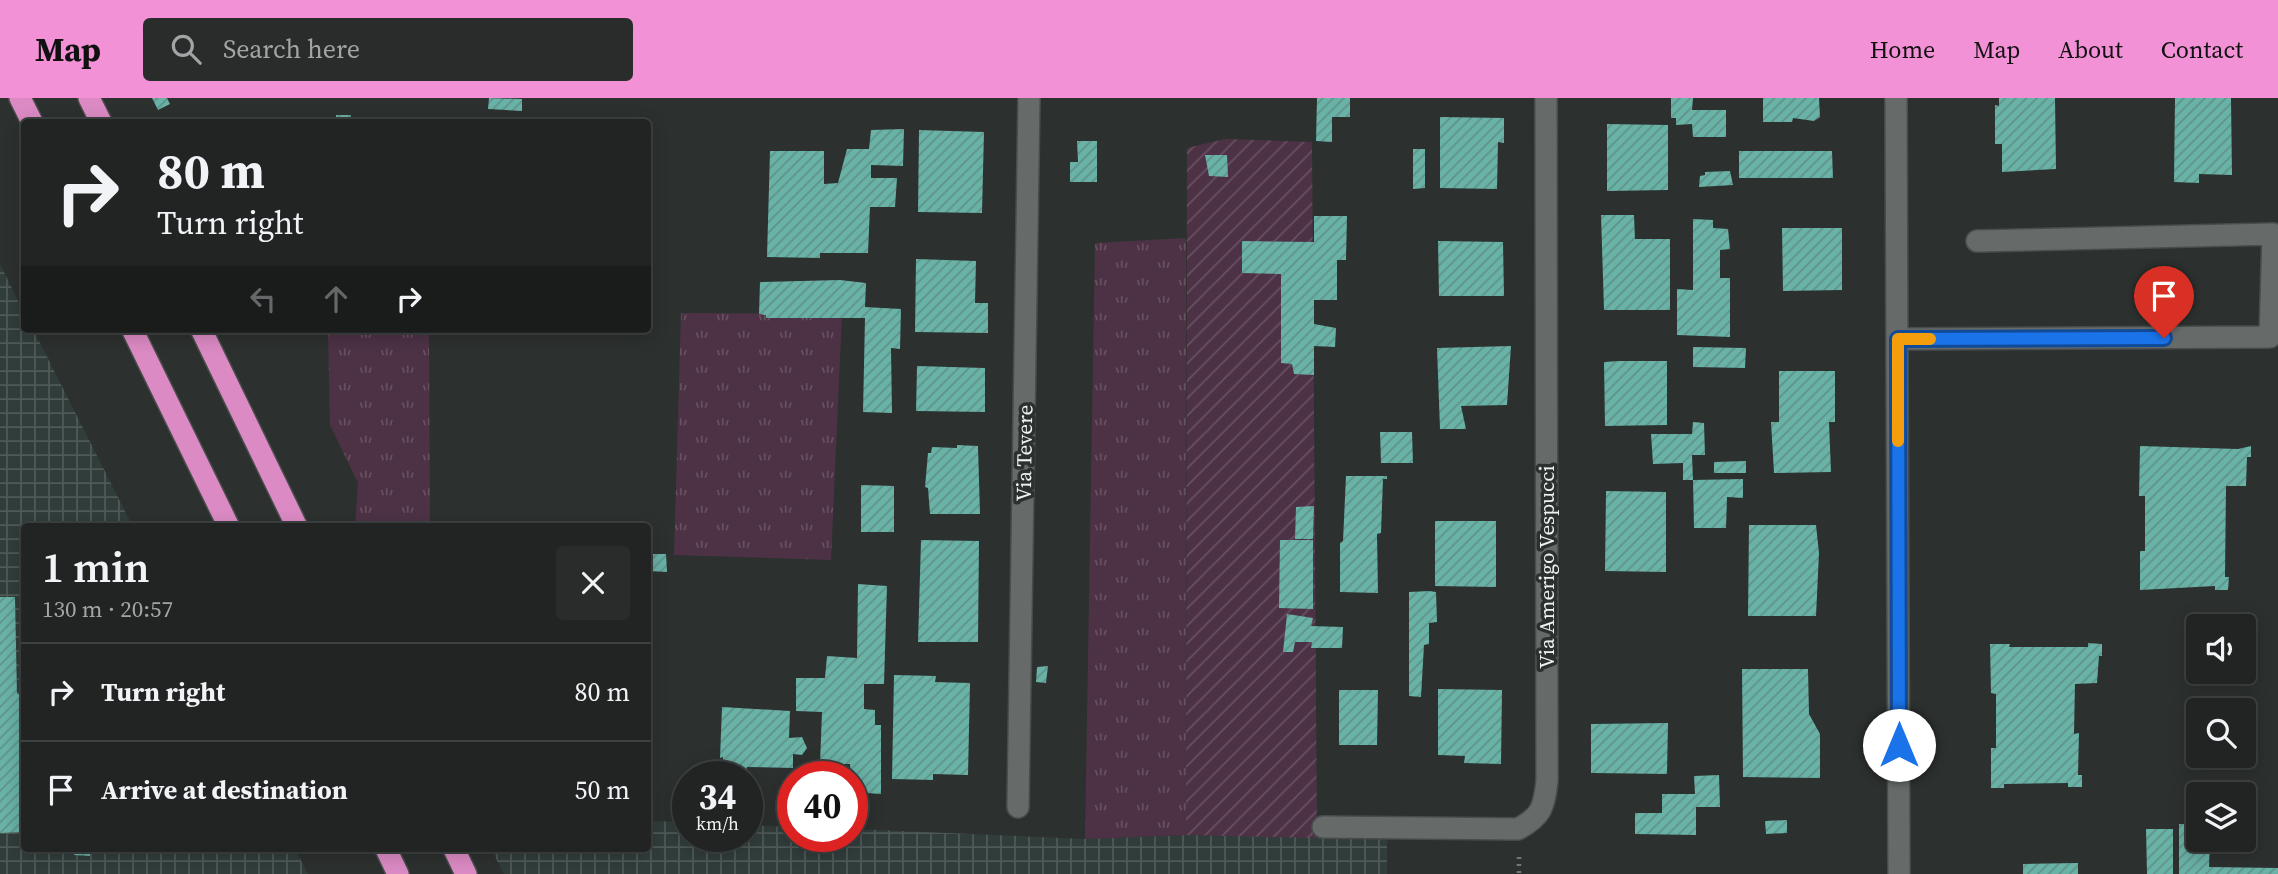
<!DOCTYPE html>
<html lang="en">
<head>
<meta charset="utf-8">
<style>
	:root { --surface:#212423; --page:#292c2b; --text:#f1f3f6; --muted:#a2a4a6; --line:#3e4141; --accent:#f391d6 }
	body { margin:0; font-family:"Source Serif 4",serif; background:var(--page); color:var(--text); height:100vh; display:flex; flex-direction:column; font-size:26px; white-space:nowrap }
	* { box-sizing:border-box; margin:0 }
	p { font-size:23px; color:var(--muted) }
	.icon { flex:none; width:38px; height:38px; fill:none; stroke:currentColor; stroke-width:2; stroke-linecap:round; stroke-linejoin:round }
	.map { position:relative; flex:1; overflow:hidden }
	.side { position:absolute; left:21px; top:425px; width:630px; height:329px; display:flex; flex-direction:column; background:var(--surface); border-radius:7px; box-shadow:0 4px 18px #0003,0 0 0 2px var(--line) }
	.side>* { flex:none }
	.guide { position:absolute; left:21px; top:21px; width:630px; height:214px; border-radius:7px; box-shadow:0 4px 18px #0003,0 0 0 2px var(--line); background:#212423; color:var(--text); overflow:hidden }
	.tools { position:absolute; left:2186px; top:516px; display:grid; gap:14px }
	.tools a { display:grid; place-items:center; width:70px; height:70px; border-radius:7px; background:var(--surface); box-shadow:0 4px 18px #0003,0 0 0 2px var(--line); font-size:35px }
	.speed { position:absolute; left:672px; top:663px; display:flex; gap:14px; font-size:35px; font-weight:700; text-align:center }
	.speed>* { display:grid; place-content:center; width:91px; height:91px; border-radius:50%; background:var(--surface); box-shadow:0 4px 18px #0003,0 0 0 2px var(--line); line-height:1 }
	.speed small { font-size:18px; font-weight:400 }
	.speed .limit { border:10px solid #d22; background:#fff; color:#111 }
	.pin { position:absolute; display:grid; place-items:center; width:60px; height:60px; color:#fff; margin:-72px -30px; border-radius:50% 50% 50% 0; rotate:-45deg; box-shadow:0 0 7px #0007 }
	.pin .icon { rotate:45deg }
	.me { position:absolute; width:77px; margin:-38px; rotate:0deg; stroke-linejoin:round; filter:drop-shadow(0 0 5px #0008) }
	.turn { display:flex; align-items:center; gap:24px; height:147px; padding:0 21px; font-size:32px }
	.turn .icon { width:91px; height:91px; stroke-width:2.5 }
	.turn b { display:block; font-size:49px; line-height:60px }
	.lanes { display:flex; align-items:center; height:66px; padding:0 21px; background:#0003; justify-content:center; gap:35px; direction:ltr }
	.lanes .off { opacity:.35 }
	.round { display:grid; place-items:center; flex:none; width:74px; height:74px; border-radius:7px; background:var(--page) }
	.summary { display:flex; align-items:center; justify-content:space-between; height:119px; padding:0 21px }
	h1 { font-size:42px; font-weight:600; line-height:52px }
	ul { padding:0; list-style:none }
	li { display:flex; align-items:center; gap:21px; height:98px; padding:0 21px; border-top:2px solid var(--line) }
	li div { flex:1 }
	li b { display:block; font-size:26px }
	li em { font-style:normal }
	header { display:flex; align-items:center; gap:42px; box-sizing:border-box; height:98px; padding:0 35px; background:var(--accent); color:#111 }
	header strong { font-size:33px }
	nav { display:flex; gap:38px; margin-inline-start:auto; font-size:24px }
	.search { width:490px; height:63px; background:var(--page); display:flex; align-items:center; gap:18px; box-sizing:border-box; padding:0 24px; border-radius:7px; color:var(--muted); font-size:26px }
	.map>svg:first-child { display:block }
</style>
</head>
<body>
<header>
<strong>Map</strong>
<div class="search"><svg class="icon" aria-label="search" viewBox="0 0 24 24"><circle cx="10" cy="10" r="6"/><path d="M15 15l6 6"/></svg>Search here</div>
<nav><a>Home</a><a>Map</a><a>About</a><a>Contact</a></nav>
</header>
<div class="map">
<svg width="2278" height="776" viewBox="0 0 2278 776">
	<defs>
		<pattern id="industrial-grid" width="8" height="8" patternUnits="userSpaceOnUse" patternTransform="scale(1.75)"><rect width="8" height="8" fill="#313d3b"/><path d="M0 4h8M4 0v8" fill="none" stroke="#4f5a58"/></pattern>
		<pattern id="grass-tufts" width="24" height="20" patternUnits="userSpaceOnUse" patternTransform="scale(1.75)"><rect width="24" height="20" fill="#4d3245"/><path d="M3 7l-1-3M5 7V3M7 7l1-3M15 17l-1-3M17 17v-4M19 17l1-3" fill="none" stroke="#675060"/></pattern>
		<pattern id="garden-furrows" width="10" height="10" patternUnits="userSpaceOnUse" patternTransform="scale(1.75)"><rect width="10" height="10" fill="#4d3245"/><path d="M-1 1l2-2M0 10L10 0M9 11l2-2" fill="none" stroke="#675060"/></pattern>
		<pattern id="building-hatch" width="6" height="6" patternUnits="userSpaceOnUse" patternTransform="scale(1.75)"><rect width="6" height="6" fill="#69b2a6"/><path d="M-1 1l2-2M0 6l6-6M5 7l2-2" fill="none" stroke="#5f928a"/></pattern>
	</defs>
	<rect width="100%" height="100%" fill="#2c302f"/>
	<!-- industrial -->
	<path fill="url(#industrial-grid)" d="M0,166L24,215V231H33L133,429H24V751H295L308,776H0Z
		M648,723L688,724V738H747V727L793,729V738H852V731L1085,741L1186,737L1387,740V776H504L491,751H648Z"/>
	<!-- grass -->
	<path fill="url(#grass-tufts)" d="M1186,140V737L1085,741L1095,145Z
		M681,215L842,216L831,462L674,457Z
		M328,231H429L430,429H355L358,385L330,327Z"/>
	<!-- garden -->
	<path fill="url(#garden-furrows)" d="M1225,41L1312,44L1317,740L1186,737L1187,50Z"/>
	<!-- building -->
	<path fill="url(#building-hatch)" d="M152,0H167L170,6L158,12Z
		M489,0L522,1V13L488,11Z
		M1317,0H1350V19H1332V44L1316,43Z
		M1671,0H1693L1692,12H1726V39H1693L1692,26L1676,27V20H1671Z
		M1763,0H1819L1820,19L1814,23L1793,20L1792,24H1763Z
		M1999,0H2055L2056,71L2002,74V46H1995V7L1999,8Z
		M2175,0H2231L2232,77L2199,76V85L2174,84Z
		M336,17H351L350,24H336Z
		M1440,19L1504,20V45L1498,44L1497,91L1440,90Z
		M1607,26L1668,27V92L1607,93Z
		M904,31L903,68L871,67V80H897L895,109H870L868,155H820V160L767,159L770,53H824V86L838,85L847,51H869L871,32Z
		M919,32L984,34L982,115L918,114Z
		M1077,43H1097V84H1070V64H1078Z
		M1413,51H1425V90L1413,91Z
		M1739,53H1832L1833,80H1739Z
		M1205,57H1227L1228,79L1209,78Z
		M1730,73L1733,87L1699,89L1700,78L1705,77V74Z
		M1601,117H1634L1635,141H1670V212H1604Z
		M1314,118H1347L1346,162H1337V202H1314V226L1336,230L1335,249L1314,248V277L1294,276L1292,266L1281,265V176L1242,175V143L1314,144Z
		M1693,121L1713,122V130L1728,131L1730,151L1720,152V180H1730V239L1677,237V191L1693,192Z
		M1782,130H1842V192L1783,193Z
		M1438,143L1503,144L1504,198H1439Z
		M916,161L976,163L975,205H988V235L915,234Z
		M840,182L866,185L865,209L901,211L900,251L891,250L892,315L863,314L865,220H766V217L759,216L760,184Z
		M1511,248L1507,307L1461,308L1466,331H1440L1437,250Z
		M1693,249L1746,250L1745,270L1693,269Z
		M1619,263H1667V327L1605,328L1604,264Z
		M917,268L985,270V314L916,313Z
		M1779,273H1835V324H1829L1831,374L1774,375L1771,324H1779Z
		M1693,324L1704,325L1705,357H1692L1693,382H1683V365L1653,366L1651,336H1692Z
		M1380,334H1412L1413,365H1381Z
		M957,347L978,348L980,416H930L928,390L925,389L928,355H931L932,349L957,350Z
		M2140,348L2238,351L2251,348V359H2247L2246,388H2226L2225,479H2229L2228,492H2215V488L2140,492V453H2145V398H2139Z
		M1746,363V375H1714V364Z
		M1346,378H1387V381H1383L1381,435L1377,436L1378,495L1340,494V445L1343,443Z
		M1743,381V400L1727,399L1726,430H1694L1693,382Z
		M861,387L894,388V434H861Z
		M1606,393L1666,394V474L1605,473Z
		M1314,408L1313,441H1295L1296,409Z
		M1435,423H1496V489L1435,488Z
		M1749,427H1816L1819,455L1816,518H1748Z
		M921,442L979,443L978,544H918Z
		M1280,442H1313V511L1279,510Z
		M648,456H666L667,474L648,473Z
		M858,486L887,488L884,586H864V611L875,612V627H881V696L852,694L850,666H820L822,614L796,613V580H825L827,558L857,560Z
		M1429,493L1436,494L1437,524L1429,525V546L1424,547L1421,599L1409,598V494Z
		M0,499H15L17,596H24V734L0,735Z
		M1287,516L1313,520L1311,528L1343,529L1342,550H1311L1312,544H1295L1293,554H1283Z
		M2088,545L2102,546V558H2099L2097,585L2075,586L2074,636L2079,635L2078,677H2082V689H2068V685L2004,686V690H1991V650H1996V596L1991,595L1990,546H2010L2009,549H2088Z
		M1048,568L1046,585L1036,584L1037,569Z
		M1742,571H1808L1809,616L1820,636V680L1743,679Z
		M894,577L936,578L935,584L970,585L968,677L933,676V682L892,681Z
		M1438,591L1502,592L1501,666L1464,665L1465,658L1438,657Z
		M1339,592H1378L1377,647H1339Z
		M722,609L790,613L789,640L802,639L807,650L802,657L793,656V670L747,669L746,677L723,676V659L720,660Z
		M1668,625L1667,676L1591,675V626Z
		M1719,677L1720,709H1696V737L1635,736V715H1662V696H1695L1694,678Z
		M1787,722V735L1766,736L1765,723Z
		M2179,726H2198V742H2210L2209,769L2278,770V776H2179Z
		M2146,731H2173V776H2147Z
		M75,751H90V758L74,757Z
		M2078,765V776H2023V766Z"/>
	<g fill="none" stroke-linecap="round" stroke-linejoin="round">
		<defs>
			<path id="minor" d="M1896,0L1899,776
				M1898,241L2270,239L2273,136L1977,143
				M1018,709L1029,0
				M1323,729L1518,731C1542,718 1544,709 1547,683L1546,0"/>
			<path id="highway" d="M20,0L32,24
				M89,0L101,24
				M132,231L229,429
				M201,231L297,429
				M386,751L398,776
				M454,751L466,776"/>
		</defs>
		<!-- minor casing -->
		<use href="#minor" stroke="#494c4c" stroke-width="24"/>
		<!-- highway casing -->
		<use href="#highway" stroke="#494c4c" stroke-width="24"/>
		<!-- path -->
		<path stroke="#737676" stroke-width="4.5" stroke-dasharray="2 5" stroke-linecap="butt" d="M1519,759V776"/>
		<!-- minor -->
		<use href="#minor" stroke="#666b6a" stroke-width="21"/>
		<!-- highway -->
		<use href="#highway" stroke="#db8ac3" stroke-width="21"/>
	</g>
	<g fill="none" stroke-linecap="round" stroke-linejoin="round">
		<defs>
			<path id="route" d="M1899,647L1898,241L2164,240"/>
		</defs>
		<!-- route casing -->
		<use href="#route" stroke="#114b97" stroke-width="18"/>
		<!-- route -->
		<use href="#route" stroke="#1a73e8" stroke-width="12"/>
		<!-- slow -->
		<path stroke="#f59e0b" stroke-width="12" d="M1898,343V241H1930"/>
	</g>
	<g text-anchor="middle" dominant-baseline="central" stroke-width="7" stroke-linejoin="round" paint-order="stroke">
		<!-- street labels -->
		<g font-size="21" fill="#eff2f2" stroke="#2c302f">
			<text transform="translate(1024 355) rotate(-89)">Via Tevere</text>
			<text transform="translate(1546 469) rotate(-90)">Via Amerigo Vespucci</text>
		</g>
	</g>
</svg>
<div class="tools">
<a><svg class="icon" aria-label="sound" viewBox="0 0 24 24"><path d="M4 9h4l5-4v14l-5-4H4zM17 9q2 3 0 6"/></svg></a>
<a><svg class="icon" aria-label="search" viewBox="0 0 24 24"><circle cx="10" cy="10" r="6"/><path d="M15 15l6 6"/></svg></a>
<a><svg class="icon" aria-label="layers" viewBox="0 0 24 24"><path d="M12 4l9 5-9 5-9-5zM3 14l9 5 9-5"/></svg></a>
</div>
<div class="speed"><div>34<small>km/h</small></div><div class="limit">40</div></div>
<div class="pin" style="left:2164px;top:240px;background:#d93025"><svg class="icon" aria-label="arrive" viewBox="0 0 24 24"><path d="M6 21V4h12l-3 4 3 4H6"/></svg></div>
<svg class="me" style="left:1899px;top:647px" viewBox="-20 -20 40 40"><circle r="19" fill="#fff"/><path d="M0-13L10 11 0 6-10 11z" fill="#1a73e8"/></svg>
<div class="guide">
<div class="turn"><svg class="icon" aria-label="right" viewBox="0 0 24 24"><path d="M7 20v-9h11M14 6l5 5-5 5"/></svg><div><b>80 m</b>Turn right</div></div>
<div class="lanes"><svg class="icon off" aria-label="left" viewBox="0 0 24 24"><path d="M17 20v-9H6M10 6l-5 5 5 5"/></svg><svg class="icon off" aria-label="ahead" viewBox="0 0 24 24"><path d="M12 20V5M6 11l6-6 6 6"/></svg><svg class="icon" aria-label="right" viewBox="0 0 24 24"><path d="M7 20v-9h11M14 6l5 5-5 5"/></svg></div>
</div>
<section class="side">
<div class="summary"><div><h1>1 min</h1><p>130 m · 20:57</p></div><a class="round"><svg class="icon" aria-label="close" viewBox="0 0 24 24"><path d="M6 6l12 12M18 6L6 18"/></svg></a></div>
<ul>
<li><svg class="icon" aria-label="right" viewBox="0 0 24 24"><path d="M7 20v-9h11M14 6l5 5-5 5"/></svg><div><b>Turn right</b></div><em>80 m</em></li>
<li><svg class="icon" aria-label="arrive" viewBox="0 0 24 24"><path d="M6 21V4h12l-3 4 3 4H6"/></svg><div><b>Arrive at destination</b></div><em>50 m</em></li>
</ul>
</section>
</div>
</body>
</html>
